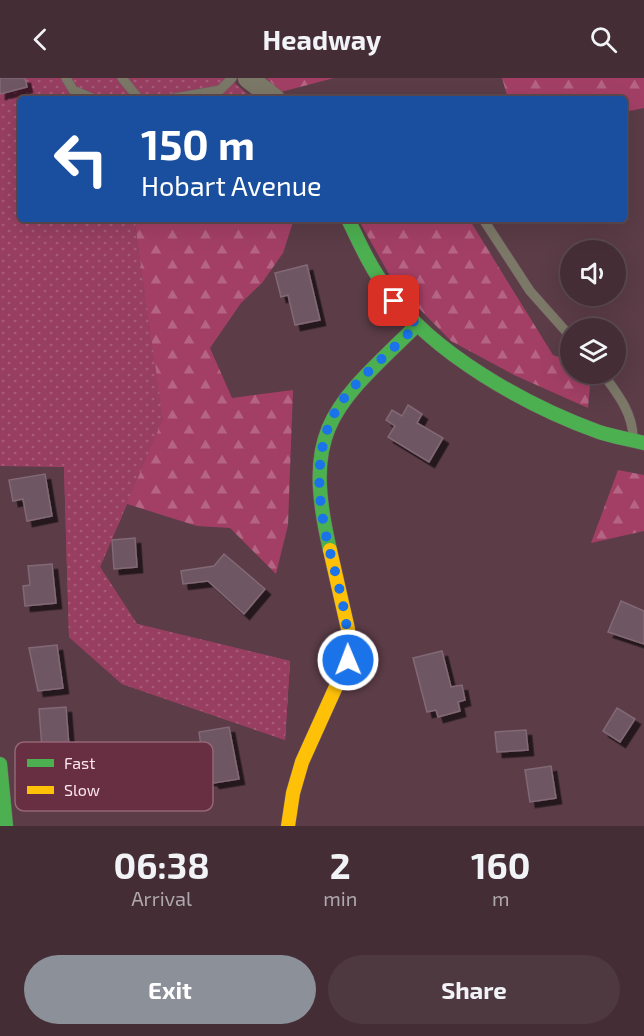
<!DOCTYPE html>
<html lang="en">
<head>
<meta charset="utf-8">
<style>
	:root { --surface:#442d35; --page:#4e3941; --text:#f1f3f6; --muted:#afa8ad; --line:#5c4950; --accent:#8c9099 }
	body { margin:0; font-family:"Exo 2",sans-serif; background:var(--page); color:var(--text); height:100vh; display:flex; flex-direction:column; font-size:22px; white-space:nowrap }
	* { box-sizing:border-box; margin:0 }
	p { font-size:20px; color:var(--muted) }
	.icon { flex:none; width:33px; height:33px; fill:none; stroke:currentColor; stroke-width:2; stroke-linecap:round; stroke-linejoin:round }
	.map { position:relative; height:748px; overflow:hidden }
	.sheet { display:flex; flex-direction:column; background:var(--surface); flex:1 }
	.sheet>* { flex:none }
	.guide { position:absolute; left:18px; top:18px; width:609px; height:126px; border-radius:6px; box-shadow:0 6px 24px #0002,0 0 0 2px var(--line); background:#1a4fa0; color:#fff; overflow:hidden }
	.controls { position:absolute; left:560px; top:162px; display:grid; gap:12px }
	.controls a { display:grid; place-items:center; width:66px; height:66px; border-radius:50%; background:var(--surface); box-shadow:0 6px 24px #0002,0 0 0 2px var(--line); font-size:30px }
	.pin { position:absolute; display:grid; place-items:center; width:51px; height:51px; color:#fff; margin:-26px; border-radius:12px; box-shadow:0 3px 9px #0006 }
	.me { position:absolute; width:66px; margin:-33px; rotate:359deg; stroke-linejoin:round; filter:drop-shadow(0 0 4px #0008) }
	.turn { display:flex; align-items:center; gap:21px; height:126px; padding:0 24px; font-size:27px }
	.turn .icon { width:78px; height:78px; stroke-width:2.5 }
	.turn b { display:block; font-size:42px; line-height:51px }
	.eta { display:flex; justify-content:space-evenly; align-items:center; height:102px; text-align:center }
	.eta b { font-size:36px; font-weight:700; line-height:42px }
	.action { display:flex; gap:12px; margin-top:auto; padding:12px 24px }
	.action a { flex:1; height:69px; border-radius:36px; background:var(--accent); color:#fff; font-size:24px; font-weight:700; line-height:69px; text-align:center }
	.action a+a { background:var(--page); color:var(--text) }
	header { display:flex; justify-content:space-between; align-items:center; height:78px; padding:0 24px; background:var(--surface); font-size:27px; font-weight:700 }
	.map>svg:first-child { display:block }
</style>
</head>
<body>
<header><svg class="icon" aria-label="back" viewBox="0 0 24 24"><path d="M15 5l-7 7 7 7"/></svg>Headway<svg class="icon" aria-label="search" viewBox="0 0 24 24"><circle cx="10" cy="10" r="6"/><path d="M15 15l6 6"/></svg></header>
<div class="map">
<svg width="644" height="748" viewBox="0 0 644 748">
	<defs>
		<pattern id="forest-firs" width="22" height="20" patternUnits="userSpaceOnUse" patternTransform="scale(1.5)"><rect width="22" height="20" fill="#a33f65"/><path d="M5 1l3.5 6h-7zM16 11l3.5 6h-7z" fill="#b56483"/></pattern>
		<pattern id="park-dots" width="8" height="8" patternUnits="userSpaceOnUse" patternTransform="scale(1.5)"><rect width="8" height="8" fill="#983f61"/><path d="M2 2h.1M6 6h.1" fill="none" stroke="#a75b78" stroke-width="1.8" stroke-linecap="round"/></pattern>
		<filter id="shadow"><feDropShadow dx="5.5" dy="5.5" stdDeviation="0" flood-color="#0009"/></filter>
	</defs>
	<rect width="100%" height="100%" fill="#5b3c47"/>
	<!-- forest -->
	<path fill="url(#forest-firs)" d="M266,0H334L281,14Z
		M502,0H644V30L624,34V21H508Z
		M149,141H294L283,175L262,205L241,225L210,270L232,320L293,312L288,447L276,496L230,450L197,448L127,426L100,489L137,546L290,583L285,662L122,606L69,559L64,389L0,388V345L150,254L135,147Z
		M358,141H469L553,277L570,283V296H591L588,330L514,297L451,263L394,205Z
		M618,392L644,397V453L591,465Z"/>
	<!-- park -->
	<path fill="url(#park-dots)" d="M0,0H229L253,21H21V141H149L135,147L163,341L100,489L137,546L290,583L285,662L122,606L69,559L64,388H0Z"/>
	<!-- building -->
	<path fill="#6e5662" stroke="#826975" stroke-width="1.5" filter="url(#shadow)" d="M0,0H25L27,9L0,16Z
		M307,187L320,242L295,247L288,217L281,219L275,195Z
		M408,327L422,336L417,345L443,360L429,384L388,359L395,348L386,342L392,332L402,338Z
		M45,396L52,438L27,443L23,421L13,423L9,402Z
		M135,460L137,489L114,491L112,462Z
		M224,476L265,511L244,536L208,503L183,506L181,493L214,488Z
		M52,486L56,525L25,528L23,508L30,507L28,488Z
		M621,523L644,533V566L608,554Z
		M57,567L63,610L38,613L29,570Z
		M442,573L451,609L462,607L465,622L458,624L460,633L438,639L436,632L427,634L413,580Z
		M66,629L70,682L43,684L39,631Z
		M617,630L635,641L620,664L603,653Z
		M229,649L239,701L214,705L212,702H206L199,654Z
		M526,652L528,672L497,674L495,654Z
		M551,688L556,720L530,724L525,692Z"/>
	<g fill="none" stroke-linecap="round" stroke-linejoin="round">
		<defs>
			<path id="lane" d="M66,0L73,12L94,21
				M122,0L139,21
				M169,21L220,12L232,0
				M424,21H429
				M483,141L530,213L570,258
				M603,296C617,315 633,335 633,360"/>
			<path id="street" d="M248,0L275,21"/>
			<path id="fast" d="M348,141C360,166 371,191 388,213C433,276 527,328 599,354C614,359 629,361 644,365
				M330,472C301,349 334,328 417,247
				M0,686L6,748"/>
			<path id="slow" d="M288,748L293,715L302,684L348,582V551L330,472"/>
		</defs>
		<!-- lane casing -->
		<use href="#lane" stroke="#735a62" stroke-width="10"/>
		<!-- street casing -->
		<use href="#street" stroke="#735a62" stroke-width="21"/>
		<!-- fast casing -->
		<use href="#fast" stroke="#735a62" stroke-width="15"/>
		<!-- slow casing -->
		<use href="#slow" stroke="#735a62" stroke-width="15"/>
		<!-- lane -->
		<use href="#lane" stroke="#7b7868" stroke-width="9"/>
		<!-- street -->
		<use href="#street" stroke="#7b7868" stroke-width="20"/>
		<!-- fast -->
		<use href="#fast" stroke="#4caf50" stroke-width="14"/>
		<!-- slow -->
		<use href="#slow" stroke="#ffc107" stroke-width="14"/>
	</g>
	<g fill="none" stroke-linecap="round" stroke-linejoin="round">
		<!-- route -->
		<path stroke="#1a73e8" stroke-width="10" stroke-dasharray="0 18" d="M348,582C350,545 339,510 330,474C317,424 311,367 342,323C359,299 396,269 417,247L394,223"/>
	</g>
	<!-- legend -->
	<rect x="15" y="664" width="198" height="69" rx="9" fill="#682f43" stroke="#956676" stroke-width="1.5"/>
	<rect x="27" y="681" width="27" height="8" fill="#4caf50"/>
	<rect x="27" y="708" width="27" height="8" fill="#ffc107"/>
	<g font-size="16" fill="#fee7ed">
		<text x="64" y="691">Fast</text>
		<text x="64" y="718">Slow</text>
	</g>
</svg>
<div class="controls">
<a><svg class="icon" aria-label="sound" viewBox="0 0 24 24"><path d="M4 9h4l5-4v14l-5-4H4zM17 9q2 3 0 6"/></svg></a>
<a><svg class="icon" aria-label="layers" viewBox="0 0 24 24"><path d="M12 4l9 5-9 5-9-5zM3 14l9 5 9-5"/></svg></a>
</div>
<div class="pin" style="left:394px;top:223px;background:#d93025"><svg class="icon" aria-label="arrive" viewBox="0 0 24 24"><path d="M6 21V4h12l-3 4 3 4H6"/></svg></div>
<svg class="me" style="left:348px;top:582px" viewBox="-20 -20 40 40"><circle r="17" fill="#1a73e8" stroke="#fff" stroke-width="3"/><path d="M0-11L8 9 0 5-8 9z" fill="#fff"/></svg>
<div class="guide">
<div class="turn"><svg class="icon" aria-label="left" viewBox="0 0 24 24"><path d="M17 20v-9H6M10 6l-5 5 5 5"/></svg><div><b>150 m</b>Hobart Avenue</div></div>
</div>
</div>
<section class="sheet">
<div class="eta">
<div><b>06:38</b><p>Arrival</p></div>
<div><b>2</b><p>min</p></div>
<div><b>160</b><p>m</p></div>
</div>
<div class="action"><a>Exit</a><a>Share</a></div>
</section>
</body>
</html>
